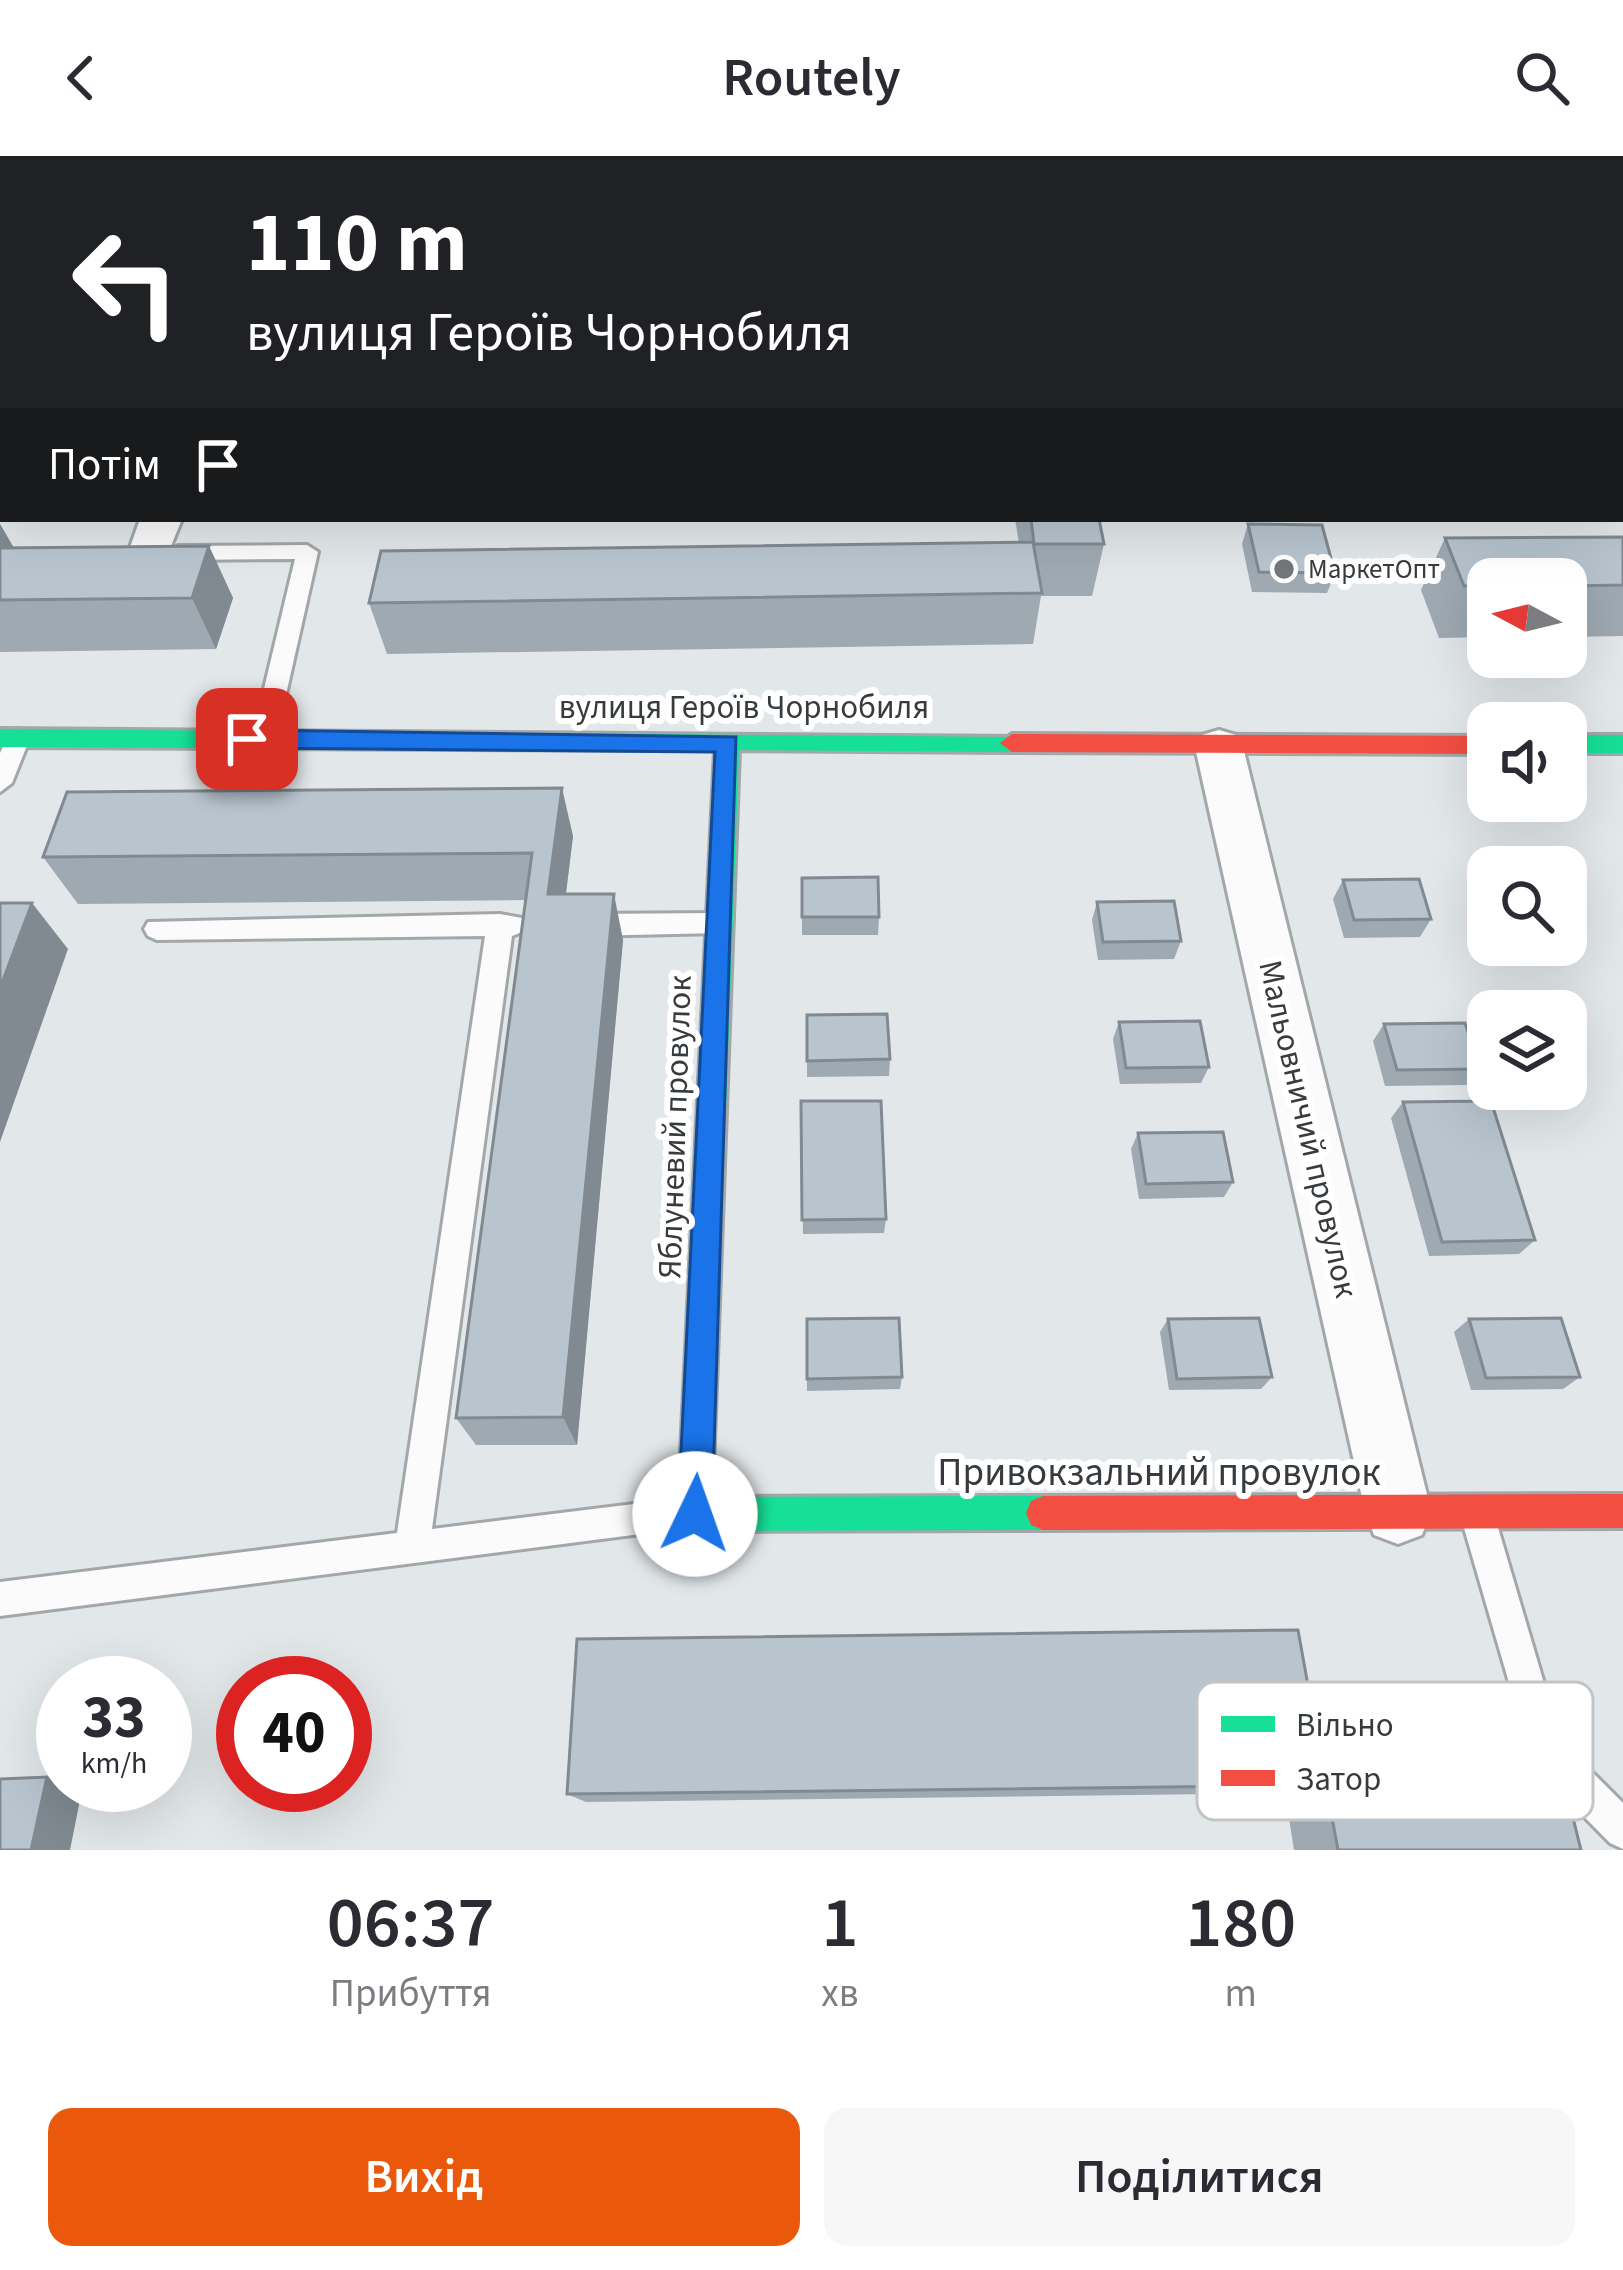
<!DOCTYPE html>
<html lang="uk">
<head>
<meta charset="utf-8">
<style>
	:root { --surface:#fff; --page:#f7f7f7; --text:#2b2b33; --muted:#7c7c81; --accent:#ea580c }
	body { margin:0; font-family:"Source Sans 3",sans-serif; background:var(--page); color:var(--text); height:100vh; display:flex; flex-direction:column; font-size:45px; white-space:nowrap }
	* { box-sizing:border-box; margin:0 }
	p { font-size:39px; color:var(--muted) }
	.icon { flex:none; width:66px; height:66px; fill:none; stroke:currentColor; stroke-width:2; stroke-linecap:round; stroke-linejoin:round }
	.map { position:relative; height:1694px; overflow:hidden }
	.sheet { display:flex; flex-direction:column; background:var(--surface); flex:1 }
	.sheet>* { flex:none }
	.hud { position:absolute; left:0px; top:0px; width:1623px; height:366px; box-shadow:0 12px 48px #0002; background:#202124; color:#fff; overflow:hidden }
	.needle { width:78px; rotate:277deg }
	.fabs { position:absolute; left:1467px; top:402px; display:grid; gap:24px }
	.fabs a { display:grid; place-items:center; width:120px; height:120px; border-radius:24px; background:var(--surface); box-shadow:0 12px 48px #0002; font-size:60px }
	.speed { position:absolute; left:36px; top:1500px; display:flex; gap:24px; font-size:60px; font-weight:700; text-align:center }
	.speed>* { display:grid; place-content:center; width:156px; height:156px; border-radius:50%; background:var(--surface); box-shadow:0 12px 48px #0002; line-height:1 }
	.speed small { font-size:30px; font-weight:400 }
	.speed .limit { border:18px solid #d22; background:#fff; color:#111 }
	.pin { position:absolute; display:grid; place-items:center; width:102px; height:102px; color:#fff; margin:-51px; border-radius:24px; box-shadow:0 6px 18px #0006 }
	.me { position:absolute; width:132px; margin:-66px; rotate:3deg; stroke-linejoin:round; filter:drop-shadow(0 0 9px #0008) }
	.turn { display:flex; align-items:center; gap:42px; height:252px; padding:0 48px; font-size:54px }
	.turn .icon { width:156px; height:156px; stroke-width:2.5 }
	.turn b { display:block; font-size:84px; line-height:102px }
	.then { display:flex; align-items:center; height:114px; padding:0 48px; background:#0003; gap:24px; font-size:45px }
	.eta { display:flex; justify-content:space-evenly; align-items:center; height:204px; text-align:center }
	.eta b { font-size:72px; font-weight:600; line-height:84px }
	.action { display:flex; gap:24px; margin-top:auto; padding:24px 48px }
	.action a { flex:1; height:138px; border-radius:24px; background:var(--accent); color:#fff; font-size:48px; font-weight:600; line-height:138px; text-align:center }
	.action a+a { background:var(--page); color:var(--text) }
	header { display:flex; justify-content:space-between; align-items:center; height:156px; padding:0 48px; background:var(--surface); font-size:54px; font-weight:600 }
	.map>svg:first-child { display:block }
</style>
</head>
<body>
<header><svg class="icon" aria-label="back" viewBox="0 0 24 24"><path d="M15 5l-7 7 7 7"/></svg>Routely<svg class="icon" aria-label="search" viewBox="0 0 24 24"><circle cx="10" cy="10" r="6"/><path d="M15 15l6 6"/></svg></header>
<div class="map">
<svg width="1623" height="1694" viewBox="0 0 1623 1694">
	<rect width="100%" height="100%" fill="#e2e7ea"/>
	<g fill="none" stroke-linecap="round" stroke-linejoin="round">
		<defs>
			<path id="lane" d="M307,389L318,396L276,583L264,592L252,583L295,403L178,404L167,397L178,390Z
				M18,573L30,582L12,627L0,636V597L10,576Z
				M719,757L728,760L732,767L728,774L719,777L586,780L577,776L573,769L577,762L586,758Z
				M500,758L522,762L526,769L522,776L512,780L432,1373L691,1341L703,1346L708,1358L703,1370L0,1460V1426L397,1377L485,780L157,784L148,780L144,773L148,766Z
				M1479,1348L1491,1353L1496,1365L1561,1585L1623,1647V1693L1610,1687L1533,1609L1462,1365L1467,1353Z"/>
			<path id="street" d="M140,363H182L164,407H134L128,397Z
				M1219,574L1236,579L1243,591L1431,1355L1422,1379L1398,1388L1374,1379L1365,1355L1195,591L1202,579Z"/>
			<path id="fast" d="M0,573L1020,581L1024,587L1012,596L739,594L712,1341L1043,1340L1055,1345L1060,1357L1055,1369L1043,1374L695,1375L683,1370L678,1358L715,594L0,591Z
				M1566,579H1623V597H1566Z"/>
			<path id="jam" d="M1012,578L1488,580V598L1012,596L1000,587Z
				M1623,1338V1372L1043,1374L1031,1369L1026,1357L1031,1345L1043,1340Z"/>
		</defs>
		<!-- lane casing -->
		<use href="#lane" stroke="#a3a7aa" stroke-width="6"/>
		<!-- street casing -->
		<use href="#street" stroke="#a3a7aa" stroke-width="6"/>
		<!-- fast casing -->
		<use href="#fast" stroke="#a3a7aa" stroke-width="6"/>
		<!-- jam casing -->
		<use href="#jam" stroke="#a3a7aa" stroke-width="6"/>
		<!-- lane -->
		<use href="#lane" fill="#fbfbfc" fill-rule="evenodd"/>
		<!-- street -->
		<use href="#street" fill="#fbfbfc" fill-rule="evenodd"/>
		<!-- fast -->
		<use href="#fast" fill="#16e098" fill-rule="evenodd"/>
		<!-- jam -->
		<use href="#jam" fill="#f24e42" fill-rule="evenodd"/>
	</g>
	<!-- wall -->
	<path fill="#9ea9b2" d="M462,0H671V3H463Z
		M1151,0H1329L1328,3H1152Z
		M1015,363H1099L1104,388L1092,440H1041L1033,488L387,498L369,447L1019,387Z
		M0,368L14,392L209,390L233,442L216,493L0,496Z
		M1248,368L1335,417L1327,437L1252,436L1242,388Z
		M1623,381V480L1566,481V423H1488V481L1439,482L1421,434L1445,382Z
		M573,680L566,738L623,784L577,1289H476L456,1262L525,744L78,748L43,701Z
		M802,722L879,761L878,779H802Z
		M1343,724L1431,763L1420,781L1344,782L1333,743Z
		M1097,746L1181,785L1174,803L1098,804L1092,764Z
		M807,859L890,903L889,920L807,921Z
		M1119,866L1209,911L1201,927L1120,928L1113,883Z
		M1384,868L1480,913L1467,929L1385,930L1373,885Z
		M801,945L886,1063L884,1077L803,1078Z
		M1403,946L1535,1084L1519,1098L1429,1100L1391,962Z
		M1138,977L1233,1026L1224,1041L1139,1043L1131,993Z
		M807,1163L902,1221L900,1233L807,1235Z
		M1168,1163L1272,1221L1261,1233L1169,1234L1160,1176Z
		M1469,1163L1580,1221L1563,1233L1471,1234L1454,1176Z
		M1298,1474L1326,1629L1565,1630L1581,1694H1294L1285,1637L586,1646L567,1638L577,1483Z"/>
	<!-- shaded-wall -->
	<path fill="#818a91" d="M61,0H85L87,3H59Z
		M356,0H384L383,3H356Z
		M3,81V216L0,222V86Z
		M0,368L30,420L0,413Z
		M209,390L233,442L216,493L192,442Z
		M562,632L573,680L560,784L548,738Z
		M614,738L623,784L577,1289L563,1261Z
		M32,747L68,793L0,986V832Z
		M47,1621L63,1623V1629H83L70,1694H31Z"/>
	<!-- building -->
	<path fill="#b8c5cf" stroke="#818a91" stroke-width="3" d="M4,0H61L59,3H3V81L0,86V7Z
		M295,0H356V3H294Z
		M609,0H664L663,3H608Z
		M1031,363H1099L1104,388H1034Z
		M1248,368L1322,369L1335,417L1259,416Z
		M1623,381V429L1566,430V423H1488V430H1464L1445,382Z
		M1033,386L1042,437L369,447L381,395Z
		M209,390L192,442L0,444V392Z
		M562,632L548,738H614L563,1261L456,1262L532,697L43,701L67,636Z
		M878,721L879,761H802V722Z
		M1419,723L1431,763L1354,764L1343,724Z
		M1174,745L1181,785L1103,786L1097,746Z
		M0,747H32L0,832Z
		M887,858L890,903L807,905V859Z
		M1200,865L1209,911L1126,912L1119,866Z
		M1465,867L1480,913L1397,914L1384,868Z
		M801,945H881L886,1063L802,1064Z
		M1491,945L1535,1084L1442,1086L1403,946Z
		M1223,976L1233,1026L1146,1028L1138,977Z
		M899,1162L902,1221L807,1223V1163Z
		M1259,1162L1272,1221L1177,1223L1168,1163Z
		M1561,1162L1580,1221L1486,1222L1469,1163Z
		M1298,1474L1326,1629L1565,1630L1581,1694H1338L1326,1629L567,1638L577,1483Z
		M47,1621L31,1694H0V1623Z"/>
	<!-- route -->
	<path fill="#1a73e8" stroke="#114b97" stroke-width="3" d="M247,574L736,581L712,1358L707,1369L695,1374L683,1369L678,1358L715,596L247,592L235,583Z"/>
	<!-- markers -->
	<circle fill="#74777a" stroke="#fff" stroke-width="4.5" cx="1284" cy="413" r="12"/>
	<g text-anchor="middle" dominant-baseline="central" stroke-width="12" stroke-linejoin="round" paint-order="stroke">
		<!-- far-poi labels -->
		<g font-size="27" fill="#383b3e" stroke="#fff" text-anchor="start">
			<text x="1308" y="413">МаркетОпт</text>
		</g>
		<!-- street labels -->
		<g font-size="33" fill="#383b3e" stroke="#fff">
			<text x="744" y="551">вулиця Героїв Чорнобиля</text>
			<text transform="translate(675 971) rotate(-88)">Яблуневий провулок</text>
			<text transform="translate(1308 973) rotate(77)">Мальовничий провулок</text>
		</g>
		<!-- near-street labels -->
		<g font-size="39" fill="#383b3e" stroke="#fff">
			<text x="1159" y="1317">Привокзальний провулок</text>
		</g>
	</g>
	<!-- legend -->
	<rect x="1197" y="1526" width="396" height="138" rx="18" fill="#fff" stroke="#c3c4c5" stroke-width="3"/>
	<rect x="1221" y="1560" width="54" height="16" fill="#16e098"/>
	<rect x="1221" y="1614" width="54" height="16" fill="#f24e42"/>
	<g font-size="33" fill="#383b3e">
		<text x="1296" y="1580">Вільно</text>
		<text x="1296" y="1634">Затор</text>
	</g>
</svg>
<div class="fabs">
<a><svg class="needle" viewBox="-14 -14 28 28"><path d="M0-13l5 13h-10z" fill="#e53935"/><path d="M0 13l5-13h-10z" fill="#7c7c81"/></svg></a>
<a><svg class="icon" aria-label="sound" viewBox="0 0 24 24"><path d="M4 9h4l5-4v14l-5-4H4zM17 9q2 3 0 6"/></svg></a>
<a><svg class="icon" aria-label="search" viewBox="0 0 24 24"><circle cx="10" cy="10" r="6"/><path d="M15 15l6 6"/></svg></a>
<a><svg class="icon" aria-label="layers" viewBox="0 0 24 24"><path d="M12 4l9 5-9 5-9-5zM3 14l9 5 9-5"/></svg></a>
</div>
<div class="speed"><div>33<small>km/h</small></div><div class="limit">40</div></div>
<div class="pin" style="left:247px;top:583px;background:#d93025"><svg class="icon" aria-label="arrive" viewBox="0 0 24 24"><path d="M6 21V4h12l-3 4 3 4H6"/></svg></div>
<svg class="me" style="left:695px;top:1358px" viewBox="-20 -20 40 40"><circle r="19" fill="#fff"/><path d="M0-13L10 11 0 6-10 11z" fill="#1a73e8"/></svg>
<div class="hud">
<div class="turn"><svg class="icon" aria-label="left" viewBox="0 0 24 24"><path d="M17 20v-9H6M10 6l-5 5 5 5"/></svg><div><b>110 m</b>вулиця Героїв Чорнобиля</div></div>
<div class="then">Потім<svg class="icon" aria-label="arrive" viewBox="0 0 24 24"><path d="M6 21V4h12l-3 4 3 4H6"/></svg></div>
</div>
</div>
<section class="sheet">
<div class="eta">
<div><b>06:37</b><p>Прибуття</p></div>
<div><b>1</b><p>хв</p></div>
<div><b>180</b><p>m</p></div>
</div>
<div class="action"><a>Вихід</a><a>Поділитися</a></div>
</section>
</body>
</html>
